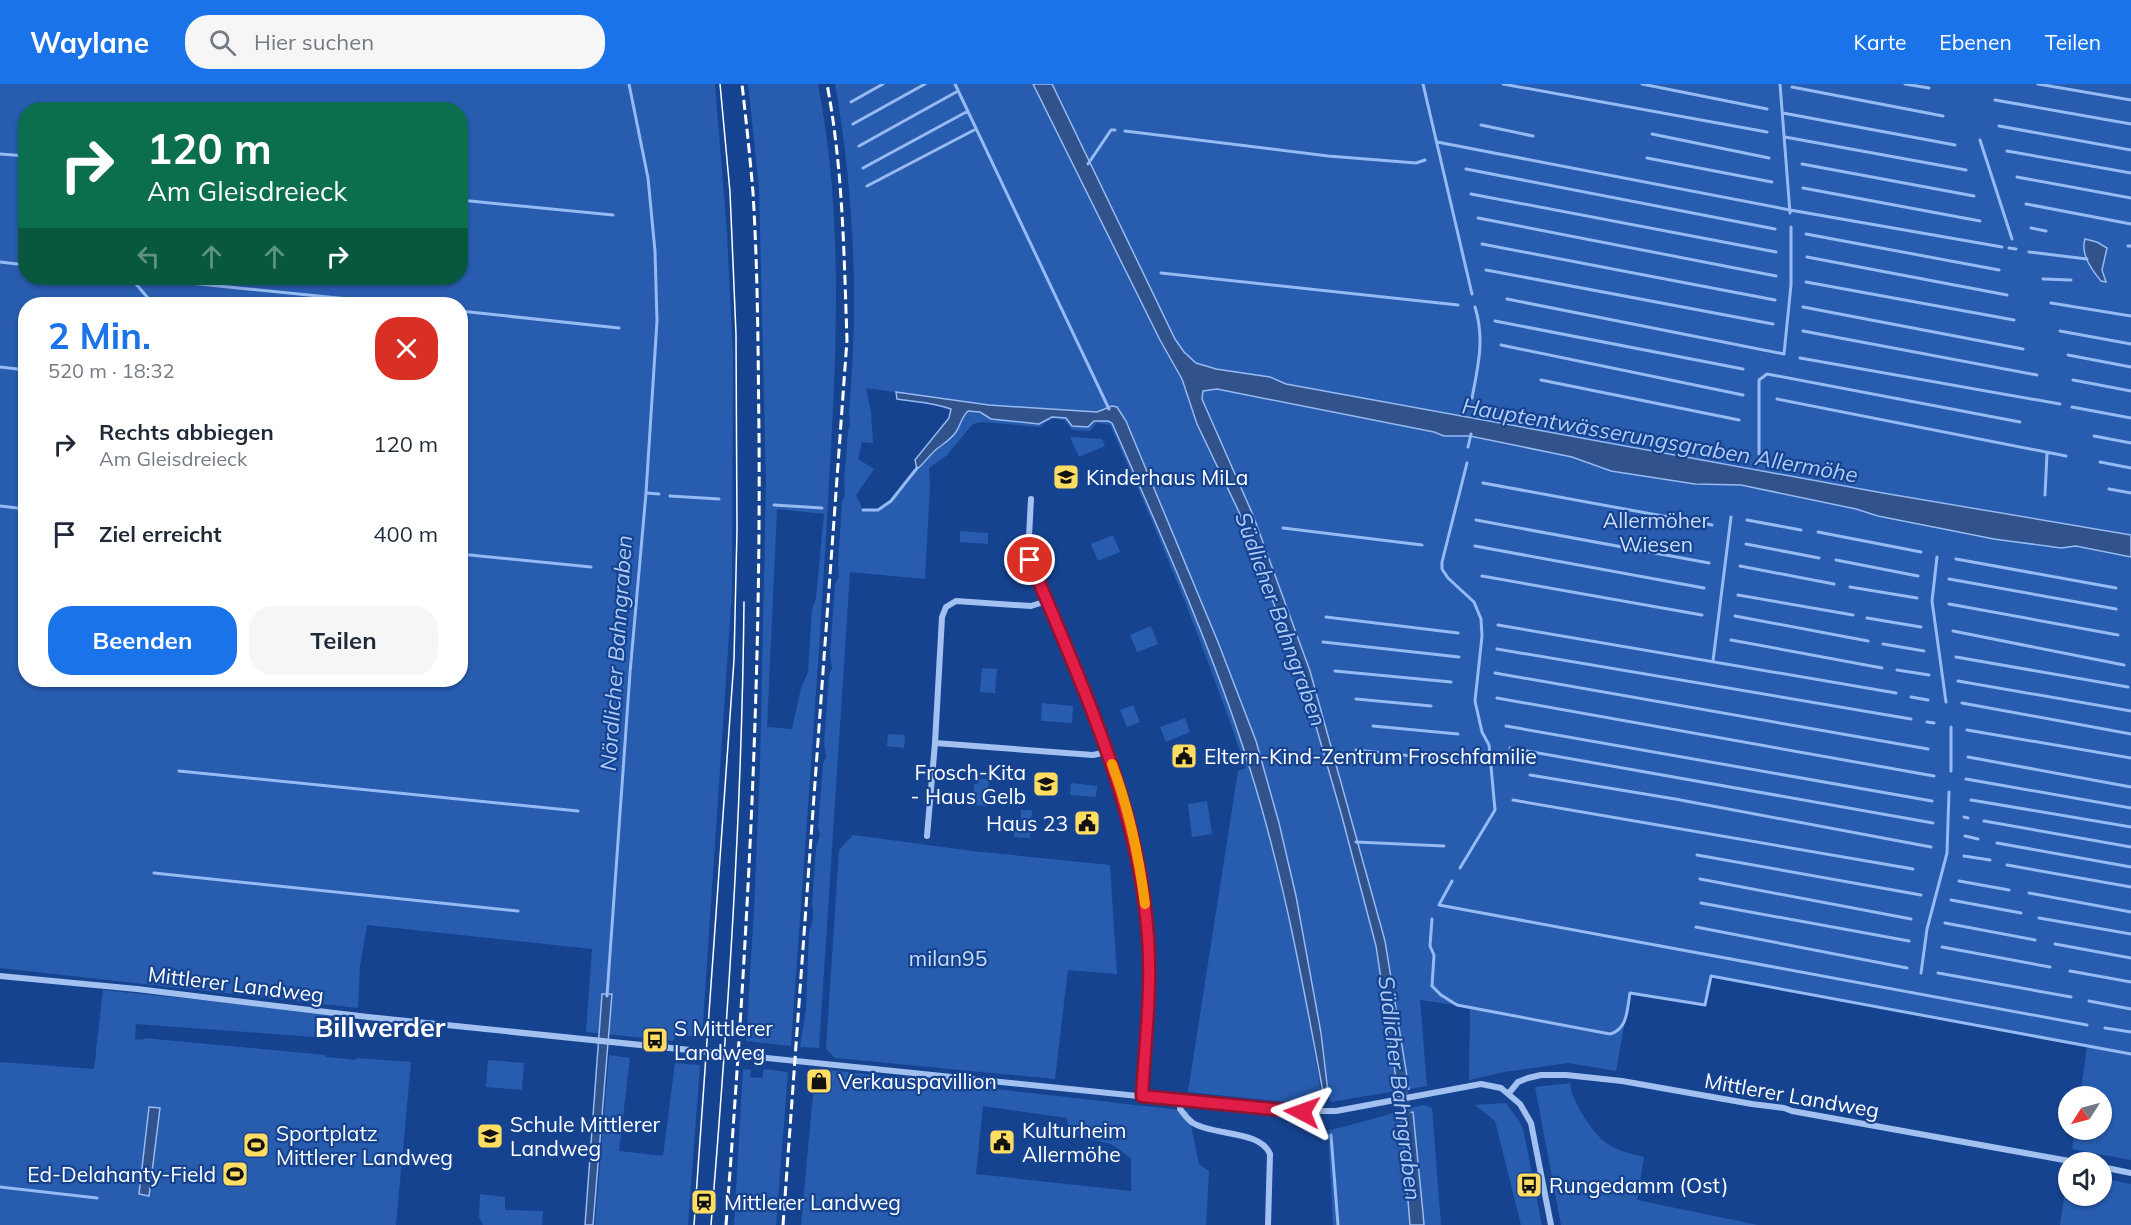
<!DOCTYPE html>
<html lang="de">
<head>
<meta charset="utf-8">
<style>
	:root { --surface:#fff; --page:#f6f6f7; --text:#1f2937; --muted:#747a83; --accent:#1a73e8 }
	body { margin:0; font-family:Mulish,sans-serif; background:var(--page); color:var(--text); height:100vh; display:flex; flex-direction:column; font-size:22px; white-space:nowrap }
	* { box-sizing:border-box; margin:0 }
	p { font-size:20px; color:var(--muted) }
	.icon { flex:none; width:33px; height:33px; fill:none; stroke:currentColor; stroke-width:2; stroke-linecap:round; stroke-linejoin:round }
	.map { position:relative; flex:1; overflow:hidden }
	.sheet { position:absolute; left:18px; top:213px; width:450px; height:390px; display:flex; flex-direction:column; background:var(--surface); border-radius:24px; box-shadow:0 2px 4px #0004 }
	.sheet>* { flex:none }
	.hud { position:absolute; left:18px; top:18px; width:450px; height:183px; border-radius:24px; box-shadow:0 2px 4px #0004; background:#0b6e4f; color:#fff; overflow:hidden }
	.needle { width:39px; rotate:234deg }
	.tools { position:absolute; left:2058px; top:1002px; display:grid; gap:12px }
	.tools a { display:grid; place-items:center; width:54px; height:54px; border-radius:50%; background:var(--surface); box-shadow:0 2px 4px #0004; font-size:30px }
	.pin { position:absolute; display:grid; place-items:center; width:51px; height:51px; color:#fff; margin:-26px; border:3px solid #fff; border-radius:50%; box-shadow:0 2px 6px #0007 }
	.me { position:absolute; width:66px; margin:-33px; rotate:274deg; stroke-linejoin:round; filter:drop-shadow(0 0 4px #0008) }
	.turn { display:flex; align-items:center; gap:21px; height:126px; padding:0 30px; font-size:27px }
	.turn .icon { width:78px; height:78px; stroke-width:2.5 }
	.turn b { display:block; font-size:42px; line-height:51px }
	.lanes { display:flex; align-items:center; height:57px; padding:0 30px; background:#0003; justify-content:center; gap:30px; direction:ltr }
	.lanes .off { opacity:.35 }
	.round { display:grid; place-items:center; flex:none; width:63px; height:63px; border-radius:24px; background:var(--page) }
	.headline { display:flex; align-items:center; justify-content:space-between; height:102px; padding:0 30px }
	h1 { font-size:36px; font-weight:700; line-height:45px; color:var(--accent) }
	.button { display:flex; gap:12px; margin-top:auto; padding:12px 30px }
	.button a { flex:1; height:69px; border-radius:24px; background:var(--accent); color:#fff; font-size:24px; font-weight:700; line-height:69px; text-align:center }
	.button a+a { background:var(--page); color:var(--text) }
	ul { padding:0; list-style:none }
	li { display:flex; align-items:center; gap:18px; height:90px; padding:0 30px }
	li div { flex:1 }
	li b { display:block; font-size:22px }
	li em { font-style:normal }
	header { display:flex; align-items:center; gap:36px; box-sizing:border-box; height:84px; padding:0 30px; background:var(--accent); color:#fff }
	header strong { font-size:28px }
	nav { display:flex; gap:33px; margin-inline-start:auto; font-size:21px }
	.search { width:420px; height:54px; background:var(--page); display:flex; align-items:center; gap:15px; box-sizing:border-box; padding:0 21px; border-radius:24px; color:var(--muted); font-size:22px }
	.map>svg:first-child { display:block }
</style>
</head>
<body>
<header>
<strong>Waylane</strong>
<div class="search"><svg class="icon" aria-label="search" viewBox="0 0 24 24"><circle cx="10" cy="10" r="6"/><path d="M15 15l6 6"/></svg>Hier suchen</div>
<nav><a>Karte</a><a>Ebenen</a><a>Teilen</a></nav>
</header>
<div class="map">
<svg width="2131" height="1141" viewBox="0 0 2131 1141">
	<rect width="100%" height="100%" fill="#164390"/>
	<!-- green -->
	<path fill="#285caf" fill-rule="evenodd" d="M0,0H715L727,149L733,273L732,506L702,953L676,951L673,957L586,948L592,865L367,841L360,882L358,924L0,884ZM26,26H460V194H26ZM26,220H460V596H26Z
		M748,0H818C846,144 835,290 827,435C817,611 803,786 791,962L746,957L754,826L760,682L766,399L759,104ZM777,425L824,430L816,514L812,526L808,588L801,604L792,645L767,643Z
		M835,0H2131V1076L2072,1065L2075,1046H2102V1012H2080L2087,963L1711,892L1705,921L1630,909L1616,987L1568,979L1504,988L1469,996L1470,923L1420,916L1427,1002L1330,1018L1321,949L1296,812L1279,739L1256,657L1218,558L1126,337L1117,323L1112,322L1097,328L989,321L866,304L871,328L873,359L862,358L858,375L874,385L856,411L863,426H878L891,417L917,385L926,378L937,364L946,360L958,345L960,336L968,327L980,328L984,331L1046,335L1066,334L1072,342L1088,343L1094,337H1108L1112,339L1207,561L1250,684L1268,746L1302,894L1323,1019H1296L1188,1008L1238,687L1246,684C1206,567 1161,454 1110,341L1097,339L1090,347L1072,346L1065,337C1054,333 1049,335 1041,343L981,338L973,340L946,372L929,384L930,402L925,495L850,488L819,964L800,963L806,925L809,848C813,839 814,830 812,820L816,764L820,751L818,743L823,680L826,673L824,659L829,591L832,585L830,571L835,500L839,493L838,480L842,417L845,411L844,397L848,347L850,341L849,327C859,218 854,108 835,0Z
		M1070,353L1102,355L1105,362L1079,373Z
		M960,447L988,449V460L960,458Z
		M1113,451L1120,468L1098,477L1091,460Z
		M1151,542L1158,560L1137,568L1130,551Z
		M982,584L997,585L995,609L980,608Z
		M1042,619L1073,622L1072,639L1041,637Z
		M1133,621L1140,638L1127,643L1120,626Z
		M1185,634L1190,648L1166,658L1160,643Z
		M888,650L905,651L904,664L887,662Z
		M979,695H989L987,722L973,721L974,700H978Z
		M1071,699L1097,702L1096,713L1070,711Z
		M1207,717L1212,750L1192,753L1188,720Z
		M1021,726H1032L1030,754L1014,753L1015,736H1021Z
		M853,751L973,767L1110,781L1117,890L1068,886L1055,995L835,974L826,965L839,766Z
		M103,906L331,929L328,954L136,940L135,955L143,956L144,954L325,971L326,973L356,976L357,974L411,978L396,1141H0V978L94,985Z
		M609,971L630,974L619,1067L663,1072L675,979L700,981L688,1141H595Z
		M488,976L524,979L522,1006L486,1003Z
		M743,985L751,986L750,993L762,994L764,985L788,988L776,1141H734Z
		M829,986L1188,1027L1199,1080L1209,1087L1206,1141H801L814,1000L826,1002ZM983,1022L1067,1034L1070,1050L1111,1060L1131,1074V1107L976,1090Z
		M1570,999C1571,1016 1592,1048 1605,1058C1617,1067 1631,1070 1644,1073L1637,1116L1758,1141H1561L1535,1003Z
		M1506,1019L1520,1038L1524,1049L1542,1141H1521L1495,1037L1475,1021Z
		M1424,1021L1432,1024L1441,1141H1424L1413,1028L1401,1030L1410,1141H1333L1328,1046C1361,1040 1391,1028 1424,1021Z
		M2068,1089V1112H2102V1094L2131,1100V1141H2060Z
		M480,1110L505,1113V1126L543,1127L542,1141H483L479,1133Z"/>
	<!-- water -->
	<path fill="#31528b" stroke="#96baf3" stroke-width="1.5" d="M1033,0H1052L1175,255L1184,268L1196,279L1216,285L1270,293L1286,300L1883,409L2131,451V473L2076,462L2061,464L1994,455L1878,432L1856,425L1741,401L1695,400L1611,387L1572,373L1470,352H1444L1434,348L1217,305L1203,307L1202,315L1253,431L1310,587L1385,857L1409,1005L1398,1008L1376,862L1341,729L1302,594L1239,428L1197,340L1182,295L1160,256Z
		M2085,155L2097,158L2107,164L2102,186L2106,198L2101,197C2092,186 2080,170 2085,155Z
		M896,308L989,321L1097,328L1112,322L1117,323L1126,337L1218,558L1256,657L1279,739L1296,812L1321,949L1328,1008H1323C1303,899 1283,790 1250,685C1213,566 1162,453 1112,339L1108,337H1094L1088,343L1072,342L1066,334L1052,333L1039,340L991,335L980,328L968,327C961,334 961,340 956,348C950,356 945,359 938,364C930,370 925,379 917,385L915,376L949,334L951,325C933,318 915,318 897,315Z
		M602,910H612L593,1141H585Z
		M149,1023L160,1024L149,1112L139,1110Z
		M1413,1028L1423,1129L1424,1141H1410L1401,1030Z"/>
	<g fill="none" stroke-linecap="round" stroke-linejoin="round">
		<!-- stream -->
		<path stroke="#96baf3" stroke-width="3" d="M955,0L1109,325
			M1423,0L1472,210
			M1503,0L1767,48
			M1642,0L1767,25
			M1780,0L1790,129
			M1905,0L1929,4
			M2038,0L2131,16
			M1792,3L1943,32
			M1995,16L2131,40
			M851,18L883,0
			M1783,29L1955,61
			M853,40L925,0
			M1481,41L1533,52
			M1999,42L2131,66
			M1125,47L1328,72L1416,79L1425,76
			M1652,50L1769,74
			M1785,53L1966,86
			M1980,56L2012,155
			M1437,58L1790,126L2002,163
			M859,62L958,7
			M2007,67L2131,89
			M0,70L26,72
			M1647,74L1772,98
			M1088,80L1111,46H1115
			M1802,80L1974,112
			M863,84L968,27
			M1466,85L1775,145
			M2017,93L2131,114
			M867,102L976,45
			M1803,104L1980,137
			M1471,110L1776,168
			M460,116L613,131
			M2026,120L2131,140
			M1478,134L1776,192
			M2031,144L2046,147
			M1806,150L1999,186
			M1482,160L1775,216
			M2128,162H2131
			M2009,164L2016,165
			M2029,168L2087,175
			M1807,173L2007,211
			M0,178L26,181
			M1486,186L1773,240
			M1161,189L1458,221
			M131,194L153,220
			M2043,195L2071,196
			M159,196L397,220
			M1806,198L2014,236
			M1507,215L1784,270L1791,201V143
			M2051,219L2131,232
			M1803,223L2023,265
			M460,227L619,244
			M1495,237L1743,285
			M1803,247L2037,291
			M2060,247L2131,260
			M1501,261L1743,311
			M2068,271L2131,283
			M1800,274L2060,320
			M0,283L26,286
			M1541,296L1739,336
			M2073,296L2131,307
			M1472,314C1478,282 1485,255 1475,223
			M1777,315L2066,372
			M2072,323L2131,334
			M2094,352L2131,359
			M1468,363L1471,350
			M1759,370V296L1767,290L2020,338
			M2100,378L2131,384
			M1483,399L1712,441
			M2109,405L2131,409
			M646,409L659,410
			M2045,411L2047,369
			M670,412L719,415
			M774,421L822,424
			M0,422L26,425
			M863,426H878L891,417L917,384
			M1476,436L1709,479
			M1747,436L1801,446
			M1283,444L1422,461
			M1818,448L1921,468
			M1746,460L1819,474
			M1475,462L1704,504
			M460,470L591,483
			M1937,473L1932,517L1946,618
			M1956,475L2116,504
			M1836,476L1918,492
			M1740,482L1834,500
			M1482,492L1702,531
			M1949,495L2116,525
			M1850,503L1917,514
			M1738,511L1853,531
			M1949,520L2118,551
			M1735,532L1868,557
			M1326,533L1458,549
			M1867,534L1921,543
			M1498,541L1896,609
			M1953,547L2124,581
			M1731,556L1882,584
			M1323,558L1459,573
			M1883,560L1924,567
			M1497,565L1911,635
			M1956,573L2128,603
			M1713,577L1731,433
			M1897,586L1929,591
			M1335,587L1451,598
			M1495,589L1928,665
			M1958,597L2131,627
			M1911,613L1928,616
			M1497,614L1934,692
			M1356,615L1431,622
			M1962,619L2131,650
			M1927,638L1934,639
			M1373,642L1458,650
			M1506,642L1932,717
			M1967,646L2131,674
			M1510,664L1933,739
			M1356,666L1468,678
			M1968,673L2131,703
			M179,687L578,727
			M1951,687V643
			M1530,691L1675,715L1931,763
			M1966,695L2131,724
			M1513,716L1913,785
			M1971,716L2131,743
			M1964,733L1968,734
			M1984,737L2131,763
			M1965,752L1978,755
			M1356,758L1444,762
			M1997,759L2131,783
			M1697,771L1921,811
			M1964,772L1990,776
			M2007,781L2131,803
			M1460,784L1495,726L1489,661L1482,648L1475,617L1482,552L1481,535L1474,518L1448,494L1442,485V478L1467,379
			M154,789L518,827
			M1700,795L1911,835
			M1452,797L1439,821L2087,941
			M1959,797L2009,806
			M2029,809L2131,828
			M1951,816L2021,829
			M1701,819L1909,857
			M2039,834L2131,850
			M1432,835L1430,862L1434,871L1432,902L1441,911L1457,921L1610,950C1628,945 1627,925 1630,909L1705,921L1711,892L2131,970
			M1945,839L2035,856
			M1696,843L1907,884
			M2055,860L2131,874
			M1942,863L2050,883
			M2070,887L2131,898
			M1921,889L1927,845L1947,769L1949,708
			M1938,889L2071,913
			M607,912L630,589L646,409L657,237L655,167L648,94L629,0
			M2089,917L2131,925
			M2105,944L2131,948
			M1331,1051L1338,1141
			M0,1103L97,1114"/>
		<!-- canal -->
		<path stroke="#31528b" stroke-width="10" d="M1403,1007L1407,1042"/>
		<!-- minor -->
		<path stroke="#a3c1f0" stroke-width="6" d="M1031,415L1028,471L1116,690L1137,771L1148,849L1150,896L1148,949L1142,1012
			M935,659L942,533L946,523L956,517L1031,522L1047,517
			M927,752L935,659L1093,671L1107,668
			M0,892L137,905L368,933L1284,1027H1336L1481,1000L1501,1004L1520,1020L1531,1039L1551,1141
			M1509,1009L1518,998L1528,994L1541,991H1566L1622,997L1752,1020L1784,1024L1792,1027L2075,1078
			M1181,1016L1180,1025C1184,1030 1187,1035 1193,1039C1214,1052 1260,1046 1270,1070L1268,1141
			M2102,1083L2131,1089"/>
		<!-- tram -->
		<path stroke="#fff" stroke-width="1.5" d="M694,1141L734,576L737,446L736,250L730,108L720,0
			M711,1141C728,934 742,726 744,518"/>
		<!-- rail -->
		<path stroke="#fff" stroke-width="3" stroke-dasharray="10 4.5" stroke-linecap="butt" d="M726,1141C746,877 761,614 759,350C758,269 758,189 753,109C750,72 746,36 742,0
			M783,1141L847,256C844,171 843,84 827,0"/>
	</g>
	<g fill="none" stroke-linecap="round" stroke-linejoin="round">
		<defs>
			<path id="route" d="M1030,476C1080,598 1139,720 1148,853C1152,906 1145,958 1142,1012L1302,1028"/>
		</defs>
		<!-- route casing -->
		<use href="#route" stroke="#92132f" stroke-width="15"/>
		<!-- route -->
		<use href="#route" stroke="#e11d48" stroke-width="10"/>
		<!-- slow -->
		<path stroke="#f59e0b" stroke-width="10" d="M1112,680C1129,725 1139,773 1145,820"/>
	</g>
	<!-- icons -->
	<defs>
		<symbol id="school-square" viewBox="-11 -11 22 22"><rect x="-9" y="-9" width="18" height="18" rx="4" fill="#ffdd62" stroke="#164390"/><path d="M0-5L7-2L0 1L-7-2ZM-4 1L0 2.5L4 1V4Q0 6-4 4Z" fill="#111"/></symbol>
		<symbol id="civic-square" viewBox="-11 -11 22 22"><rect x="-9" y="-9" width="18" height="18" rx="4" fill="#ffdd62" stroke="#164390"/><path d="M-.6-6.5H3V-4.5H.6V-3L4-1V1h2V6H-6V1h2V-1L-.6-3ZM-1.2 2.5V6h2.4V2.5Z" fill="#111"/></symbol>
		<symbol id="bus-square" viewBox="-11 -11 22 22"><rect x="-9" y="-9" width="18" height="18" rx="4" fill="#ffdd62" stroke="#164390"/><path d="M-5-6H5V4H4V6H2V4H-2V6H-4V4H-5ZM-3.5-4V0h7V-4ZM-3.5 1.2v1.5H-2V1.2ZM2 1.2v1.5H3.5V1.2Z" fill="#111"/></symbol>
		<symbol id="shop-square" viewBox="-11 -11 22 22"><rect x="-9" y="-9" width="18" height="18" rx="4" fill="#ffdd62" stroke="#164390"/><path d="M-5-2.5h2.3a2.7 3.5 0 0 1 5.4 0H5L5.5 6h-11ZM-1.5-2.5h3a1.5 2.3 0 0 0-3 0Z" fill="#111"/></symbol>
		<symbol id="stadium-square" viewBox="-11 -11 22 22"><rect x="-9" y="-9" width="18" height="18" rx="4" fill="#ffdd62" stroke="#164390"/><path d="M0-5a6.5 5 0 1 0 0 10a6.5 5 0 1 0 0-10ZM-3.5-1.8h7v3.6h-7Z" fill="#111"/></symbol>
		<symbol id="station-square" viewBox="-11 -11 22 22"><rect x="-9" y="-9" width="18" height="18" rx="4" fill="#ffdd62" stroke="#164390"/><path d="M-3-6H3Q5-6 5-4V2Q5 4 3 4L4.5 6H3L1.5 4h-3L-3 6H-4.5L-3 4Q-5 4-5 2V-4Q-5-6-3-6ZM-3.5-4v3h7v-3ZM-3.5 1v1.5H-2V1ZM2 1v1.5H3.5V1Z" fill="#111"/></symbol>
	</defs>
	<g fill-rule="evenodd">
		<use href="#school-square" x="1051" y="378" width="30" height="30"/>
		<use href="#civic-square" x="1169" y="657" width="30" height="30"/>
		<use href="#school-square" x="1031" y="685" width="30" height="30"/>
		<use href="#civic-square" x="1072" y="724" width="30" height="30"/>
		<use href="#bus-square" x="640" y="941" width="30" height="30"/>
		<use href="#shop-square" x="804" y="982" width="30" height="30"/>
		<use href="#school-square" x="475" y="1037" width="30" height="30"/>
		<use href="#civic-square" x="987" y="1043" width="30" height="30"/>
		<use href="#stadium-square" x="241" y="1046" width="30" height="30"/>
		<use href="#stadium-square" x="220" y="1075" width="30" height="30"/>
		<use href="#bus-square" x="1514" y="1086" width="30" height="30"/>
		<use href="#station-square" x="689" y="1103" width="30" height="30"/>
	</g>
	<g text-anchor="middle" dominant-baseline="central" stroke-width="4.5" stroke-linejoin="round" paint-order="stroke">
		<!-- poi labels -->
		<g font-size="21" fill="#fff" stroke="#164390" text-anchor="start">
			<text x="1086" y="393">Kinderhaus MiLa</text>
			<text x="1204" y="672">Eltern-Kind-Zentrum Froschfamilie</text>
			<text x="1026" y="688" text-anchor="end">Frosch-Kita<tspan x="1026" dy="24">- Haus Gelb</tspan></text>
			<text x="1068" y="739" text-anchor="end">Haus 23</text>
			<text x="674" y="944">S Mittlerer<tspan x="674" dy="24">Landweg</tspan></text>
			<text x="838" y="997">Verkauspavillion</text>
			<text x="510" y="1040">Schule Mittlerer<tspan x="510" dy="24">Landweg</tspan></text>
			<text x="1022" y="1046">Kulturheim<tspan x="1022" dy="24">Allermöhe</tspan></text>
			<text x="276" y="1049">Sportplatz<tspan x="276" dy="24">Mittlerer Landweg</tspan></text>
			<text x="216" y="1090" text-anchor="end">Ed-Delahanty-Field</text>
			<text x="1549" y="1101">Rungedamm (Ost)</text>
			<text x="724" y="1118">Mittlerer Landweg</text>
		</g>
		<!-- park labels -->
		<g font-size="21" fill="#caddfb" stroke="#164390">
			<text x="1656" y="436">Allermöher<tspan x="1656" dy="24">Wiesen</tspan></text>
			<text x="948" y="874">milan95</text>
		</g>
		<!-- street labels -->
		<g font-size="21" fill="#fff" stroke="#164390">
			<text transform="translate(236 900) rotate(7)">Mittlerer Landweg</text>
			<text transform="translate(1792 1011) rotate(10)">Mittlerer Landweg</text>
		</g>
		<!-- water labels -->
		<g font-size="22" font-style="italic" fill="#afcbf7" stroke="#164390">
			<text transform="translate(1660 356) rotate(10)">Hauptentwässerungsgraben Allermöhe</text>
			<text transform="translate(1281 535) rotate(70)">Südlicher Bahngraben</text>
			<text transform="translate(616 569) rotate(-86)">Nördlicher Bahngraben</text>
			<text transform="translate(1400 1004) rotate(83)">Südlicher Bahngraben</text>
		</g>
		<!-- district labels -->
		<g font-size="27" font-weight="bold" fill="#fff" stroke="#164390">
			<text x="380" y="943">Billwerder</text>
		</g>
	</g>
</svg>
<div class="tools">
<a><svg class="needle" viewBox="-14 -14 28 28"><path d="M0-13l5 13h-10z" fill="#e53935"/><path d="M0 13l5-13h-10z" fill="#747a83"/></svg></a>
<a><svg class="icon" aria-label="sound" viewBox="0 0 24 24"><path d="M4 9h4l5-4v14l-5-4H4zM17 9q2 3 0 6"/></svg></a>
</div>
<div class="pin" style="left:1030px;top:476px;background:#d93025"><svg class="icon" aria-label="arrive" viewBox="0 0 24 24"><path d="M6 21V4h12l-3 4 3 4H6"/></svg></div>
<svg class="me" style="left:1302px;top:1028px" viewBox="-20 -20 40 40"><path d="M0-17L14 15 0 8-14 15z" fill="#e11d48" stroke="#fff" stroke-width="4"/></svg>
<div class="hud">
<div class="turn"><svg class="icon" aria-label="right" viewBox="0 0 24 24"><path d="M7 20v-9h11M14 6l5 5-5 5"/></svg><div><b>120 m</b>Am Gleisdreieck</div></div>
<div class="lanes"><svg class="icon off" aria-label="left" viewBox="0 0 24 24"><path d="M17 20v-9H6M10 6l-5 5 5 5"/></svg><svg class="icon off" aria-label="ahead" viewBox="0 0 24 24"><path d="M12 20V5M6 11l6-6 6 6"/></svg><svg class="icon off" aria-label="ahead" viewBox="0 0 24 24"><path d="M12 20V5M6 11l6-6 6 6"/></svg><svg class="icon" aria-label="right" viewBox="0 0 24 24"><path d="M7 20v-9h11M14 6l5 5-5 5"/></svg></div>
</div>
<section class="sheet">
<div class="headline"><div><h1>2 Min.</h1><p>520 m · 18:32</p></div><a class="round" style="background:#d93025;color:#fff"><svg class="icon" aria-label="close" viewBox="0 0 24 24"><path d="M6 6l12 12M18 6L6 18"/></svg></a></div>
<ul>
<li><svg class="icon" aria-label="right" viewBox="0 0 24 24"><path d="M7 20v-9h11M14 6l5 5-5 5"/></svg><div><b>Rechts abbiegen</b><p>Am Gleisdreieck</p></div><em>120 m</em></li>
<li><svg class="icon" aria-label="arrive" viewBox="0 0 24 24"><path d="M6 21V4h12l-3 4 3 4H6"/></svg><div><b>Ziel erreicht</b></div><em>400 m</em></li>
</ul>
<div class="button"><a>Beenden</a><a>Teilen</a></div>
</section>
</div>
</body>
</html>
